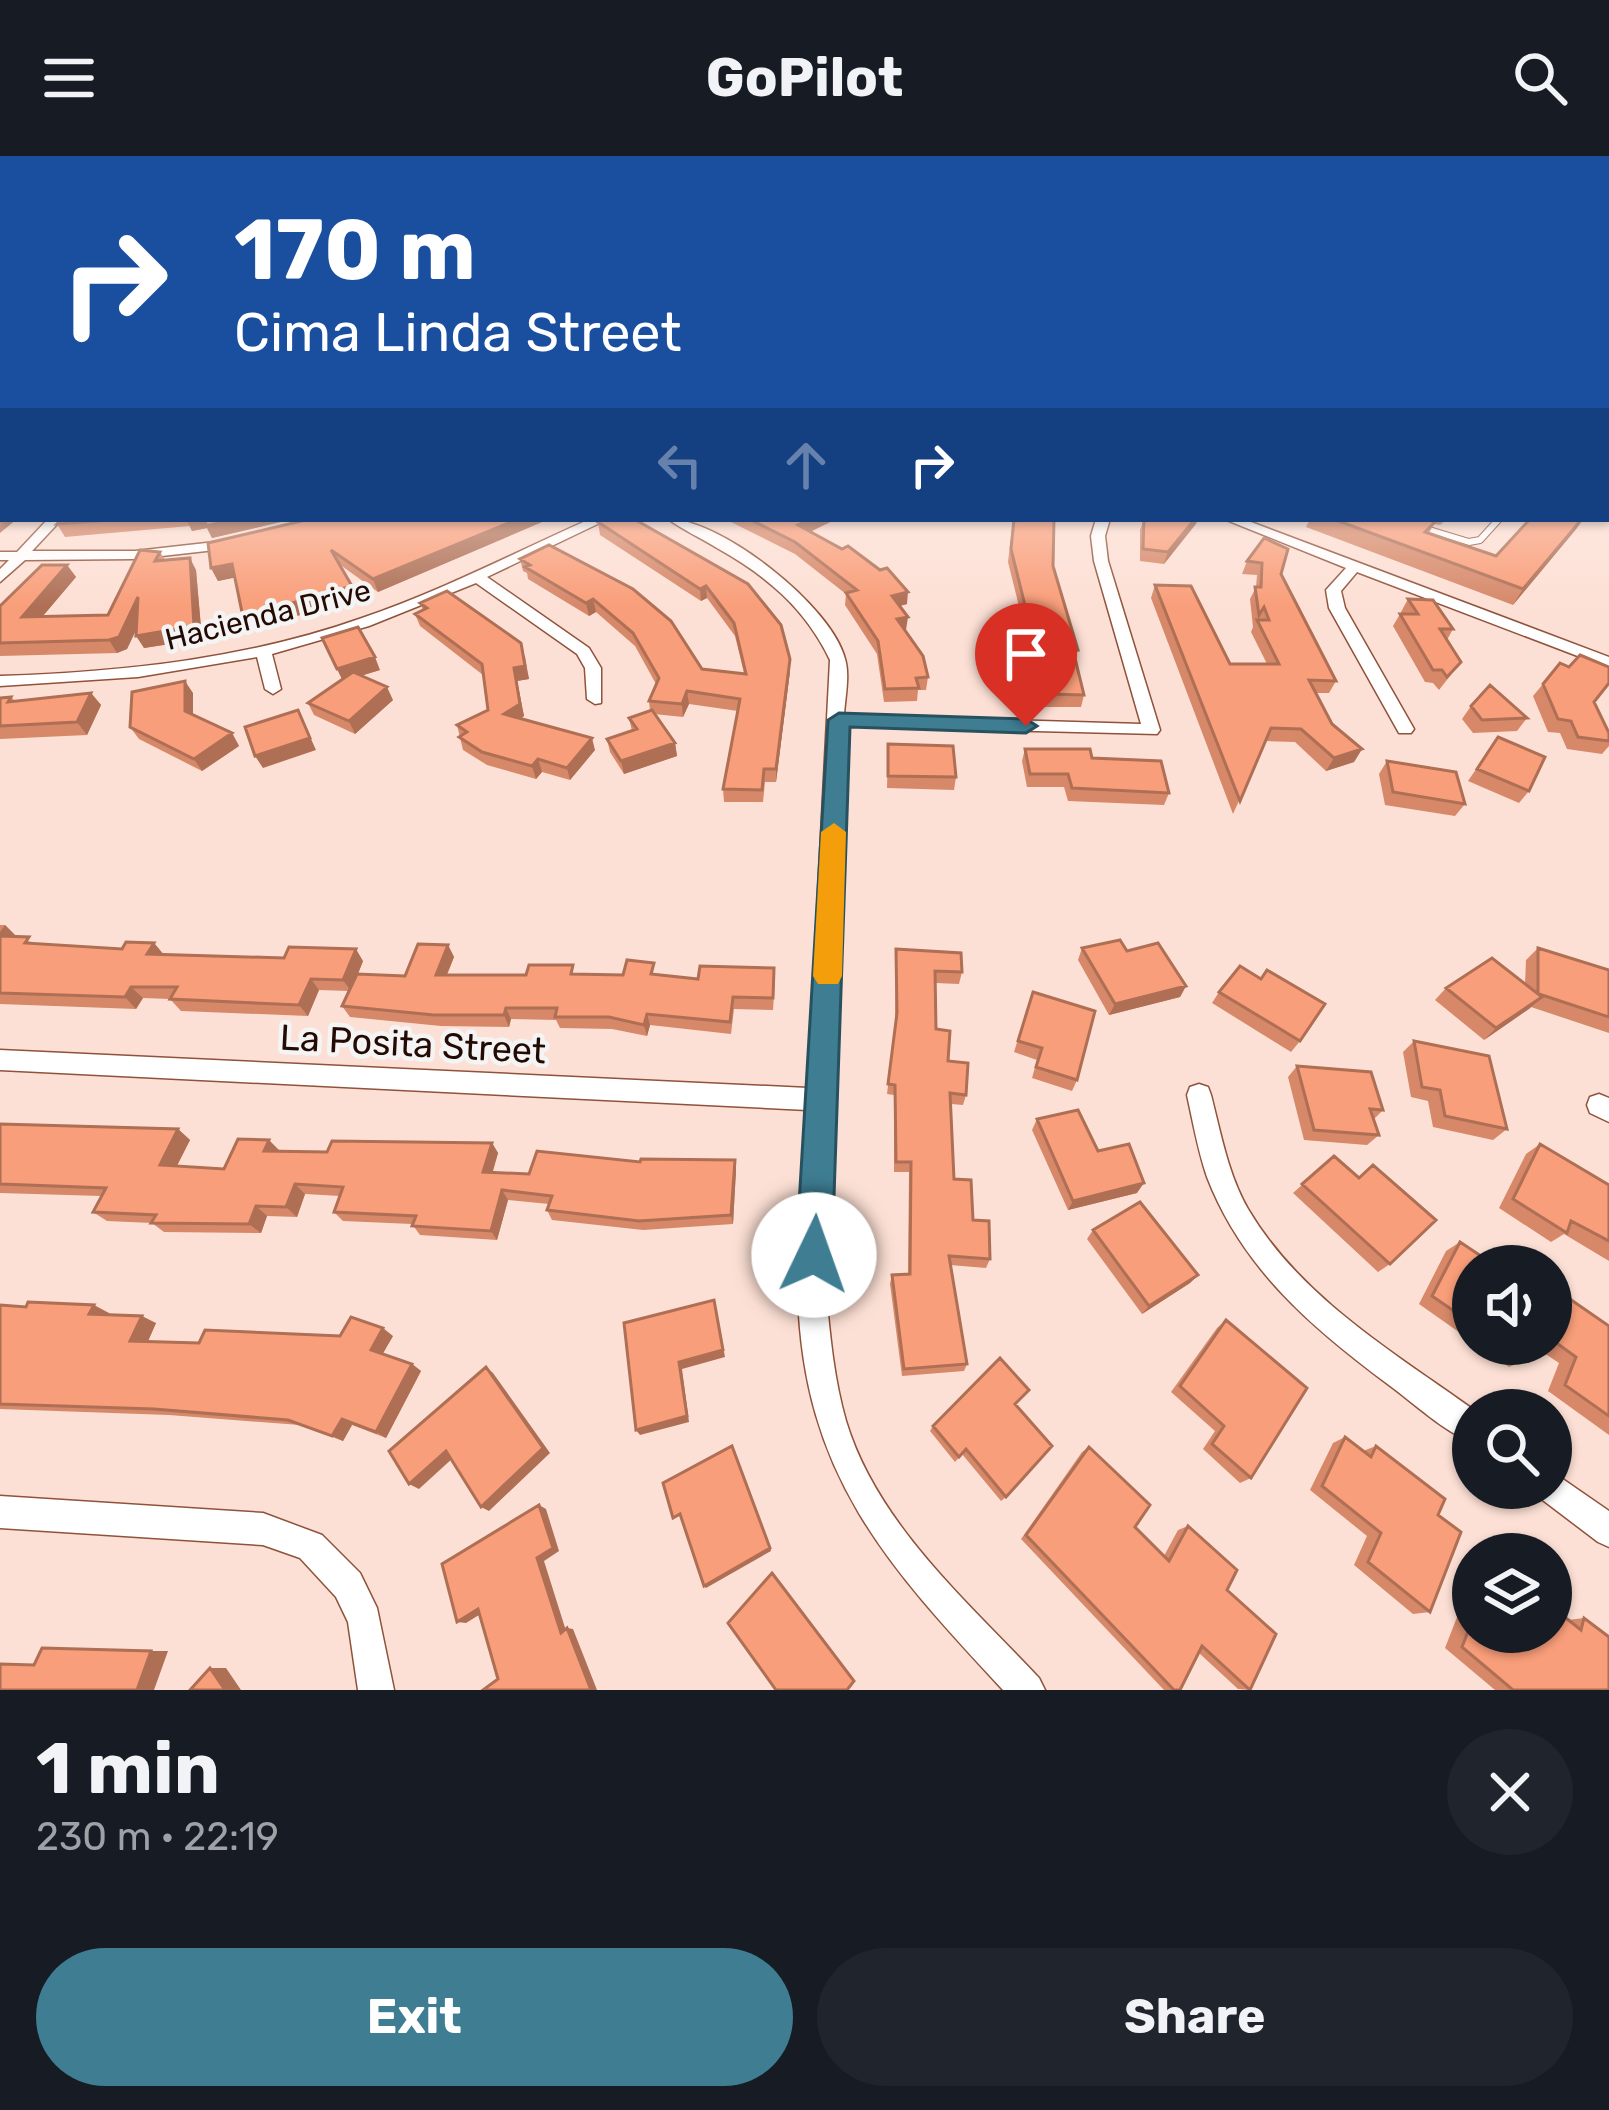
<!DOCTYPE html>
<html lang="en">
<head>
<meta charset="utf-8">
<style>
	:root { --surface:#171b24; --page:#20242c; --text:#f1f3f6; --muted:#9ea1a6; --accent:#3e7d92 }
	body { margin:0; font-family:Rubik,sans-serif; background:var(--page); color:var(--text); height:100vh; display:flex; flex-direction:column; font-size:45px; white-space:nowrap }
	* { box-sizing:border-box; margin:0 }
	p { font-size:39px; color:var(--muted) }
	.icon { flex:none; width:66px; height:66px; fill:none; stroke:currentColor; stroke-width:2; stroke-linecap:round; stroke-linejoin:round }
	.map { position:relative; height:1534px; overflow:hidden }
	.drawer { display:flex; flex-direction:column; background:var(--surface); flex:1 }
	.drawer>* { flex:none }
	.guide { position:absolute; left:0px; top:0px; width:1611px; height:366px; box-shadow:0 3px 9px #0004; background:#1a4fa0; color:#fff; overflow:hidden }
	.controls { position:absolute; left:1452px; top:1089px; display:grid; gap:24px }
	.controls a { display:grid; place-items:center; width:120px; height:120px; border-radius:50%; background:var(--surface); box-shadow:0 3px 9px #0004; font-size:60px }
	.pin { position:absolute; display:grid; place-items:center; width:102px; height:102px; color:#fff; margin:-123px -51px; border-radius:50% 50% 50% 0; rotate:-45deg; box-shadow:0 0 12px #0007 }
	.pin .icon { rotate:45deg }
	.me { position:absolute; width:132px; margin:-66px; rotate:3deg; stroke-linejoin:round; filter:drop-shadow(0 0 9px #0008) }
	.turn { display:flex; align-items:center; gap:42px; height:252px; padding:0 36px; font-size:54px }
	.turn .icon { width:156px; height:156px; stroke-width:2.5 }
	.turn b { display:block; font-size:84px; line-height:102px }
	.lanes { display:flex; align-items:center; height:114px; padding:0 36px; background:#0003; justify-content:center; gap:60px; direction:ltr }
	.lanes .off { opacity:.35 }
	.round { display:grid; place-items:center; flex:none; width:126px; height:126px; border-radius:63px; background:var(--page) }
	.head { display:flex; align-items:center; justify-content:space-between; height:204px; padding:0 36px }
	h1 { font-size:72px; font-weight:700; line-height:90px }
	.action { display:flex; gap:24px; margin-top:auto; padding:24px 36px }
	.action a { flex:1; height:138px; border-radius:72px; background:var(--accent); color:#fff; font-size:48px; font-weight:700; line-height:138px; text-align:center }
	.action a+a { background:var(--page); color:var(--text) }
	header { display:flex; justify-content:space-between; align-items:center; height:156px; padding:0 36px; background:var(--surface); font-size:54px; font-weight:700 }
	.map>svg:first-child { display:block }
</style>
</head>
<body>
<header><svg class="icon" aria-label="menu" viewBox="0 0 24 24"><path d="M4 6h16M4 12h16M4 18h16"/></svg>GoPilot<svg class="icon" aria-label="search" viewBox="0 0 24 24"><circle cx="10" cy="10" r="6"/><path d="M15 15l6 6"/></svg></header>
<div class="map">
<svg width="1609" height="1534" viewBox="0 0 1609 1534">
	<rect width="100%" height="100%" fill="#fde0d5"/>
	<g fill="none" stroke-linecap="round" stroke-linejoin="round">
		<defs>
			<path id="lane" d="M1393,363L1469,386L1480,384L1499,363"/>
			<path id="street" d="M0,272H3V280H0Z
				M48,363H62L32,395H135L233,384L240,388L233,392L135,403L25,404L0,426V413L9,404H0V396H17Z
				M590,363H608L487,421L589,492L601,512V547L595,548L587,543L585,512L577,498L476,427L369,470L272,498L281,533L273,538L265,533L257,501L138,521L0,530V520C123,516 246,503 362,462C441,435 514,397 590,363Z
				M668,363C721,363 832,450 845,503C850,519 845,542 844,559L1141,568L1094,405L1091,380L1096,363H1110L1105,380L1108,405L1160,574L1157,578L844,570L826,1137C830,1180 834,1223 846,1265C877,1368 968,1446 1039,1522L1045,1534H1003C887,1409 803,1319 798,1138C797,1077 804,1015 807,954L0,914V894L808,932L830,504C805,452 767,420 717,392C701,382 683,374 668,363Z
				M1224,363H1243L1609,501V512L1357,416L1341,435L1345,452L1414,573L1411,577H1399L1329,452L1326,434L1346,412Z
				M1199,928L1208,931L1211,939C1221,978 1228,1018 1248,1053C1300,1141 1393,1196 1474,1254L1473,1287C1443,1275 1415,1248 1389,1229C1312,1172 1242,1112 1207,1021C1198,995 1193,966 1187,939L1190,931Z
				M1599,938L1609,942V966L1590,957L1587,949L1590,941Z
				M1551,1315L1609,1355V1391L1598,1386L1540,1342L1536,1332H1551Z
				M0,1340L263,1357L322,1379L360,1417L377,1452L394,1534H358L348,1466L336,1441L300,1402L263,1389L0,1372Z"/>
			<path id="secondary" d="M1608,349L1609,350V362L1608,361Z"/>
		</defs>
		<!-- lane casing -->
		<use href="#lane" stroke="#8f523a" stroke-width="8"/>
		<!-- street casing -->
		<use href="#street" stroke="#8f523a" stroke-width="3"/>
		<!-- secondary casing -->
		<use href="#secondary" stroke="#8f523a" stroke-width="3"/>
		<!-- lane -->
		<use href="#lane" stroke="#fff" stroke-width="6"/>
		<!-- street -->
		<use href="#street" fill="#fff" fill-rule="evenodd"/>
		<!-- secondary -->
		<use href="#secondary" fill="#fff" fill-rule="evenodd"/>
	</g>
	<!-- wall -->
	<path fill="#d68869" d="M62,363H293L212,382L207,372L192,375L190,370L65,381L57,368Z
		M310,363H549L378,436L339,408L357,442L250,474L243,461L235,421L218,425L211,412Z
		M725,363H851L835,364L810,376L907,448L900,450L905,474L928,521L926,534H918L917,545L884,546L877,498L845,449L846,438L795,398Z
		M1144,363H1198L1164,408L1140,405V374Z
		M1310,363H1447L1440,369L1434,368L1429,377L1496,400L1577,372L1513,449L1306,371Z
		M1013,365L1053,410L1078,494L1075,504L1084,539L1081,551H1044L1008,406Z
		M598,366L748,428L790,515L776,626H765L763,646H724L723,633L738,555L689,548L683,561L654,558L675,587L677,600L624,618L610,596L607,583L632,575L629,562L650,555L649,545L656,528L635,490L596,456L589,460L528,423L527,417L523,415L520,403L549,389L702,513L744,517L735,480L707,442L701,445L600,379Z
		M1264,382L1336,525L1329,537H1316L1332,568L1362,593L1354,606L1326,615L1295,586L1266,585L1233,658L1151,442L1155,429L1230,508H1267L1251,476L1253,471L1250,443L1256,431L1257,419L1242,418L1247,405Z
		M160,396L165,404L196,414L202,483L144,492L136,474L127,493L117,497L0,500V450L67,409L76,421L42,461L108,459Z
		M1408,443L1453,473L1447,484L1461,506L1439,534L1433,527L1425,526L1393,470L1400,458H1402L1401,456Z
		M420,447L525,500L529,523L517,525L524,560L521,562L595,594L570,624L542,616L536,623L487,609L463,594L457,569L488,554L483,519L420,470L415,458L423,454Z
		M322,482L380,514L361,520L393,544L355,578L314,559L308,547L342,523Z
		M1543,528L1609,577V590L1602,598L1567,593L1560,577L1548,576L1533,540Z
		M91,537L101,549L87,579L0,583V542L11,541L15,545Z
		M193,537V559L232,577L239,590L202,615L139,583L130,571Z
		M1471,550L1527,562L1517,575L1473,577L1462,563Z
		M1498,581L1529,635L1519,647L1468,625Z
		M888,588L956,621L954,634L887,632Z
		M1025,593L1092,602L1169,637L1164,649L1068,645L1064,631H1027L1022,605Z
		M1387,605L1465,648L1455,660L1385,649L1379,618Z
		M0,769H5L17,781L36,788L122,793L154,787L164,799L363,805L358,818L405,820L448,789L454,801L447,819H657L698,823L775,824L773,854L734,853L731,878L650,869L647,880L612,873L560,872L556,864L511,863L509,871L441,870L350,861L342,850L349,835L319,834L308,860L181,855L170,843L143,842L136,853L0,848Z
		M1082,792L1127,795L1186,830L1180,841L1109,859L1078,804Z
		M1538,792L1609,814V877L1531,851L1484,884L1435,844L1446,832L1525,828L1526,804Z
		M896,793L962,816L959,828L936,827V873L948,905L966,939L963,949L951,948L954,1023L990,1103L986,1112L950,1109L967,1208L964,1215L902,1220L890,1128L892,1119L908,1118L909,1016H894V939L887,938L895,869Z
		M1033,836L1077,924L1072,935L1032,922L1037,904L1014,896Z
		M1219,836L1300,885L1291,896L1212,847Z
		M1414,885L1507,973L1493,984L1433,971L1428,945L1411,941L1403,896Z
		M1297,910L1383,954L1374,963L1379,979L1367,989L1304,984L1288,921Z
		M1037,963L1098,995L1137,1037L1068,1054L1032,974Z
		M0,968L178,973L190,984L177,1010L224,1013L279,994L327,996L492,987L498,997L492,1016L529,1018L640,1006L735,1004L736,1014L733,1068L643,1074L552,1064L547,1054L549,1048L508,1044L497,1084L420,1079L412,1068L343,1065L334,1056L340,1040L305,1038L297,1061L267,1060L261,1077L164,1076L152,1067L107,1065L93,1056L101,1040L0,1037Z
		M1540,988L1609,1029V1105L1564,1078L1551,1086L1499,1052L1526,998Z
		M1334,1000L1390,1108L1378,1116L1293,1037Z
		M1093,1074L1198,1119L1190,1127L1142,1158L1087,1083Z
		M1460,1086L1473,1110V1186L1419,1148L1446,1095Z
		M1551,1130L1609,1170V1279L1548,1235L1559,1207L1532,1189L1525,1204L1509,1211L1476,1188H1551Z
		M0,1149L109,1157L108,1159L156,1167L148,1185L199,1187L393,1180L382,1198L412,1208L421,1215L386,1282L352,1269L343,1285L300,1269L169,1259L0,1253Z
		M1226,1164L1251,1322L1240,1327L1203,1293L1215,1275L1171,1236L1217,1172Z
		M1016,1249L1006,1341L1001,1345L962,1298L955,1306L930,1275L933,1270Z
		M1345,1281L1363,1295L1376,1290L1438,1359L1430,1456L1413,1458L1354,1409L1367,1380L1310,1334L1333,1287Z
		M1089,1291L1135,1371L1164,1400L1178,1374L1188,1370L1227,1434L1250,1534L1238,1533L1199,1497L1180,1534H1164L1021,1383L1082,1296Z
		M1473,1420V1476L1584,1462L1609,1534H1495L1445,1492Z"/>
	<!-- shaded-wall -->
	<path fill="#ae6f55" d="M3,356V363H17L0,377V358Z
		M186,363H293L212,382L207,372L192,375Z
		M518,363H549L378,436L373,423Z
		M812,363H835L798,382V369Z
		M1195,363H1198L1196,368L1164,408L1168,396Z
		M1583,363L1577,372L1513,449L1523,433Z
		M190,402L196,414L202,483L144,492L136,480Z
		M232,408L238,421L218,425L211,412Z
		M67,409L76,421L31,474L22,461Z
		M352,430L357,442L250,474L243,461Z
		M706,430L707,442L701,445L700,433Z
		M908,436L907,448L891,452L892,440Z
		M138,441L146,453L127,493L117,497L109,484Z
		M593,443L596,456L589,460L586,447Z
		M908,461L906,474L896,476L897,463Z
		M521,487L529,523L517,525L524,560L508,571L504,558Z
		M375,501L380,514L343,525L337,513Z
		M790,503V515L776,626V613Z
		M185,525L193,537V568L185,555Z
		M387,531L393,544L355,578L349,565Z
		M687,535L689,548L683,561L682,548Z
		M91,537L101,549L87,579L77,566Z
		M298,554L316,594L263,612L255,600Z
		M232,577L239,590L202,615L194,603Z
		M592,582L595,594L570,624L567,612Z
		M675,587L677,600L624,618L621,605Z
		M1362,593L1354,606L1326,615L1334,602Z
		M538,603L542,616L536,623L532,610Z
		M5,769L18,782L0,783V776Z
		M154,787L164,799L147,798Z
		M448,789L454,801L442,830L436,819Z
		M356,793L363,805L351,835L343,824Z
		M311,823L319,834L308,860L299,849Z
		M1186,830L1180,841L1109,859L1115,848Z
		M131,831L143,842L136,853L125,841Z
		M1542,841L1529,853L1484,884L1496,872Z
		M506,852L511,863L509,871L504,859Z
		M647,858L650,869L647,880L644,869Z
		M178,973L190,984L172,1019L160,1009Z
		M269,984L279,994L275,1005L264,995Z
		M492,987L498,997L490,1026L483,1016Z
		M735,1004L736,1014L733,1068L731,1059Z
		M1144,1027L1137,1037L1068,1054L1073,1045Z
		M295,1028L305,1038L297,1061L286,1051Z
		M502,1034L508,1044L497,1084L491,1075Z
		M256,1050L267,1060L261,1077L249,1068Z
		M1198,1119L1190,1127L1142,1158L1149,1150Z
		M714,1144L725,1201L682,1213L689,1266L640,1279L636,1274Z
		M94,1149L109,1157L105,1166L89,1158Z
		M142,1160L156,1167L145,1192L130,1185Z
		M383,1172L393,1180L381,1201L371,1194Z
		M412,1208L421,1215L386,1282L376,1276Z
		M486,1211L493,1217L550,1297L489,1355L481,1351Z
		M342,1263L352,1269L343,1285L332,1280Z
		M446,1295L454,1301L419,1333L409,1328Z
		M539,1349L546,1353L559,1395L544,1405L567,1478L561,1477L537,1402Z
		M770,1392L771,1395L706,1432L704,1430Z
		M478,1453L487,1454L466,1467L457,1466Z
		M567,1472L573,1473L597,1534H591Z
		M151,1495H168L154,1534H137Z
		M210,1512H226L241,1534H225Z"/>
	<!-- building -->
	<path fill="#f99e7a" stroke="#ae6f55" stroke-width="3" d="M3,325V345L0,347H3V356L0,358V326Z
		M62,363H125L57,368Z
		M205,363H236L206,370Z
		M310,363H518L373,423L331,394L352,430L243,461L232,408L211,412L208,387Z
		M605,363H634L748,428L781,469L790,503L776,613H764L762,634L723,633L740,543L687,535L682,548L649,545L659,522L633,477L593,443L586,447L525,411L530,409L520,403L549,389L633,433L671,465L702,513L746,518L734,467L706,430L700,433L598,366Z
		M749,363H812L798,369L842,393L848,390L880,414L887,412L908,436L892,440L908,461L897,463L923,500L928,521L916,522L919,532L885,533L878,485L846,437L857,434L795,386Z
		M1014,363H1054L1053,410L1078,494H1073L1084,539L1047,538L1011,393Z
		M1144,363H1195L1168,396L1143,393Z
		M1333,363H1426L1435,366L1425,376L1496,400L1530,363H1582L1523,433Z
		M1264,382L1288,393L1281,418L1336,525L1309,524L1332,568L1362,593L1334,602L1301,573L1271,572L1240,645L1155,429L1191,430L1230,508H1279L1257,464H1269L1264,451L1259,459L1255,431H1261L1262,407L1247,405Z
		M140,394L160,396L155,405L190,402L194,470L136,480L138,441L119,481L109,484L0,487V450L42,409H67L22,461L108,459Z
		M447,435L521,487L525,510L514,512L520,548L504,558L592,582L567,612L538,603L532,610L482,596L459,581L467,576L457,569L488,554L482,508L415,458L427,452L420,447Z
		M1408,443L1433,444L1453,473H1440L1461,506L1447,521L1442,514H1433L1400,458H1418Z
		M358,471L375,501L337,513L322,482Z
		M1580,499L1609,511V527L1594,546L1609,577V585L1578,581L1571,565L1558,563L1543,528L1560,507L1569,511Z
		M353,516L387,531L349,565L308,547Z
		M185,525V555L232,577L194,603L130,571L132,536Z
		M1490,529L1527,562L1482,564L1471,550Z
		M91,537L77,566L0,570V542L11,541L8,546Z
		M298,554L310,582L255,600L245,571Z
		M652,554L675,587L621,605L607,583L637,573L629,562Z
		M1498,581L1545,601L1529,635L1477,613Z
		M888,588L953,590L956,621L888,620Z
		M1025,593H1090L1092,602L1161,605L1169,637L1072,632L1068,618H1030Z
		M1387,605L1456,616L1465,648L1393,636Z
		M0,780L29,781L25,787L122,793L126,786L154,787L147,798L284,802L289,791L356,793L343,824L311,823L299,849L170,843L177,831H131L125,841L0,837Z
		M1120,784L1127,795L1158,787L1186,830L1115,848L1082,792Z
		M418,788L448,789L436,819H526L529,809H573L571,818L623,819L627,804L654,807L651,818L698,823L700,810L774,812L773,842L733,841L730,866L647,858L644,869L609,861H555L557,852H506L504,859H434L342,850L357,818L405,820Z
		M1538,792L1609,814V861L1539,838L1542,841L1496,872L1446,832L1492,802L1538,838Z
		M896,793L961,797L962,816L935,815L936,873L950,875L948,905L968,907L966,939L950,937L954,1023L971,1024L973,1064L989,1065L990,1103L949,1100L967,1208L904,1213L892,1119L910,1118L911,1006H896L895,929L888,928L897,857Z
		M1240,810L1261,823L1267,814L1325,848L1300,885L1219,836Z
		M1033,836L1095,855L1077,924L1036,911L1042,892L1018,885Z
		M1414,885L1489,900L1507,973L1445,960L1440,934L1422,931Z
		M1297,910L1371,916L1383,954L1370,953L1379,979L1314,974Z
		M1078,954L1098,995L1129,988L1144,1027L1073,1045L1037,963Z
		M0,968L178,973L160,1009L224,1013L238,983L269,984L264,995L327,996L332,985L492,987L483,1016L529,1018L537,995L640,1006L641,1003L735,1004L731,1059L639,1065L547,1054L552,1040L502,1034L491,1075L412,1070L416,1060L334,1056L343,1031L295,1028L286,1051L256,1050L249,1068L151,1067L156,1059L93,1056L106,1032L0,1028Z
		M1540,988L1609,1029V1085L1571,1065L1567,1077L1513,1043Z
		M1334,1000L1359,1022L1373,1009L1436,1064L1390,1108L1302,1028Z
		M1140,1046L1198,1119L1149,1150L1093,1074Z
		M1460,1086L1496,1110H1473V1168L1432,1140Z
		M1551,1130L1609,1170V1260L1565,1229L1576,1201L1551,1183Z
		M714,1144L723,1194L679,1206L687,1260L636,1274L624,1167Z
		M28,1146L94,1149L89,1158L142,1160L130,1185L199,1187L205,1174L340,1180L351,1161L383,1172L371,1194L412,1208L376,1276L342,1263L332,1280L288,1264L154,1253L0,1248V1149L26,1151Z
		M1226,1164L1307,1232L1251,1322L1212,1288L1224,1270L1180,1230Z
		M1501,1188H1532L1525,1204Z
		M1000,1202L1029,1234L1015,1248L1052,1290L1006,1341L966,1293L959,1301L933,1270Z
		M486,1211L543,1292L481,1351L446,1295L409,1328L389,1295Z
		M1345,1281L1371,1301L1376,1290L1445,1343L1438,1359L1461,1376L1430,1456L1368,1406L1381,1377L1322,1330Z
		M732,1290L770,1392L704,1430L680,1358L673,1362L663,1327Z
		M1089,1291L1150,1349L1135,1371L1169,1405L1188,1370L1237,1414L1227,1434L1276,1478L1250,1534L1202,1490L1180,1534H1174L1026,1379Z
		M539,1349L553,1392L537,1402L561,1477L567,1472L591,1534H483L498,1523L478,1453L457,1466L442,1408Z
		M772,1417L854,1525L847,1534H776L728,1467Z
		M1551,1450L1581,1474L1584,1462L1609,1481V1534H1513L1462,1491L1473,1463V1476H1551Z
		M42,1492L151,1495L137,1534H0V1508L34,1509Z
		M210,1512L225,1534H190Z"/>
	<!-- sky -->
	<linearGradient id="sky" x2="0" y2="1"><stop stop-color="#51addb"/><stop offset="0.52" stop-color="#fef1ec"/><stop offset="1" stop-color="#fef1ec" stop-opacity="0"/></linearGradient>
	<rect width="1609" height="451" fill="url(#sky)"/>
	<!-- route -->
	<path fill="#3e7d92" stroke="#28515f" stroke-width="3" d="M839,557L1026,563L1037,570L1026,577L850,571L832,1099L826,1111L814,1116L801,1111L796,1099L828,564Z"/>
	<!-- slow -->
	<path fill="#f59e0b" d="M834,667L846,676L842,820L838,828H818L813,820L821,676Z"/>
	<g text-anchor="middle" dominant-baseline="central" stroke-width="9" stroke-linejoin="round" paint-order="stroke">
		<!-- far-street labels -->
		<g font-size="30" fill="#230b03" stroke="#f4f4f4">
			<text transform="translate(268 459) rotate(-14)">Hacienda Drive</text>
		</g>
		<!-- street labels -->
		<g font-size="36" fill="#230b03" stroke="#f4f4f4">
			<text transform="translate(413 888) rotate(3)">La Posita Street</text>
		</g>
	</g>
</svg>
<div class="controls">
<a><svg class="icon" aria-label="sound" viewBox="0 0 24 24"><path d="M4 9h4l5-4v14l-5-4H4zM17 9q2 3 0 6"/></svg></a>
<a><svg class="icon" aria-label="search" viewBox="0 0 24 24"><circle cx="10" cy="10" r="6"/><path d="M15 15l6 6"/></svg></a>
<a><svg class="icon" aria-label="layers" viewBox="0 0 24 24"><path d="M12 4l9 5-9 5-9-5zM3 14l9 5 9-5"/></svg></a>
</div>
<div class="pin" style="left:1026px;top:570px;background:#d93025"><svg class="icon" aria-label="arrive" viewBox="0 0 24 24"><path d="M6 21V4h12l-3 4 3 4H6"/></svg></div>
<svg class="me" style="left:814px;top:1099px" viewBox="-20 -20 40 40"><circle r="19" fill="#fff"/><path d="M0-13L10 11 0 6-10 11z" fill="#3e7d92"/></svg>
<div class="guide">
<div class="turn"><svg class="icon" aria-label="right" viewBox="0 0 24 24"><path d="M7 20v-9h11M14 6l5 5-5 5"/></svg><div><b>170 m</b>Cima Linda Street</div></div>
<div class="lanes"><svg class="icon off" aria-label="left" viewBox="0 0 24 24"><path d="M17 20v-9H6M10 6l-5 5 5 5"/></svg><svg class="icon off" aria-label="ahead" viewBox="0 0 24 24"><path d="M12 20V5M6 11l6-6 6 6"/></svg><svg class="icon" aria-label="right" viewBox="0 0 24 24"><path d="M7 20v-9h11M14 6l5 5-5 5"/></svg></div>
</div>
</div>
<section class="drawer">
<div class="head"><div><h1>1 min</h1><p>230 m · 22:19</p></div><a class="round"><svg class="icon" aria-label="close" viewBox="0 0 24 24"><path d="M6 6l12 12M18 6L6 18"/></svg></a></div>
<div class="action"><a>Exit</a><a>Share</a></div>
</section>
</body>
</html>
